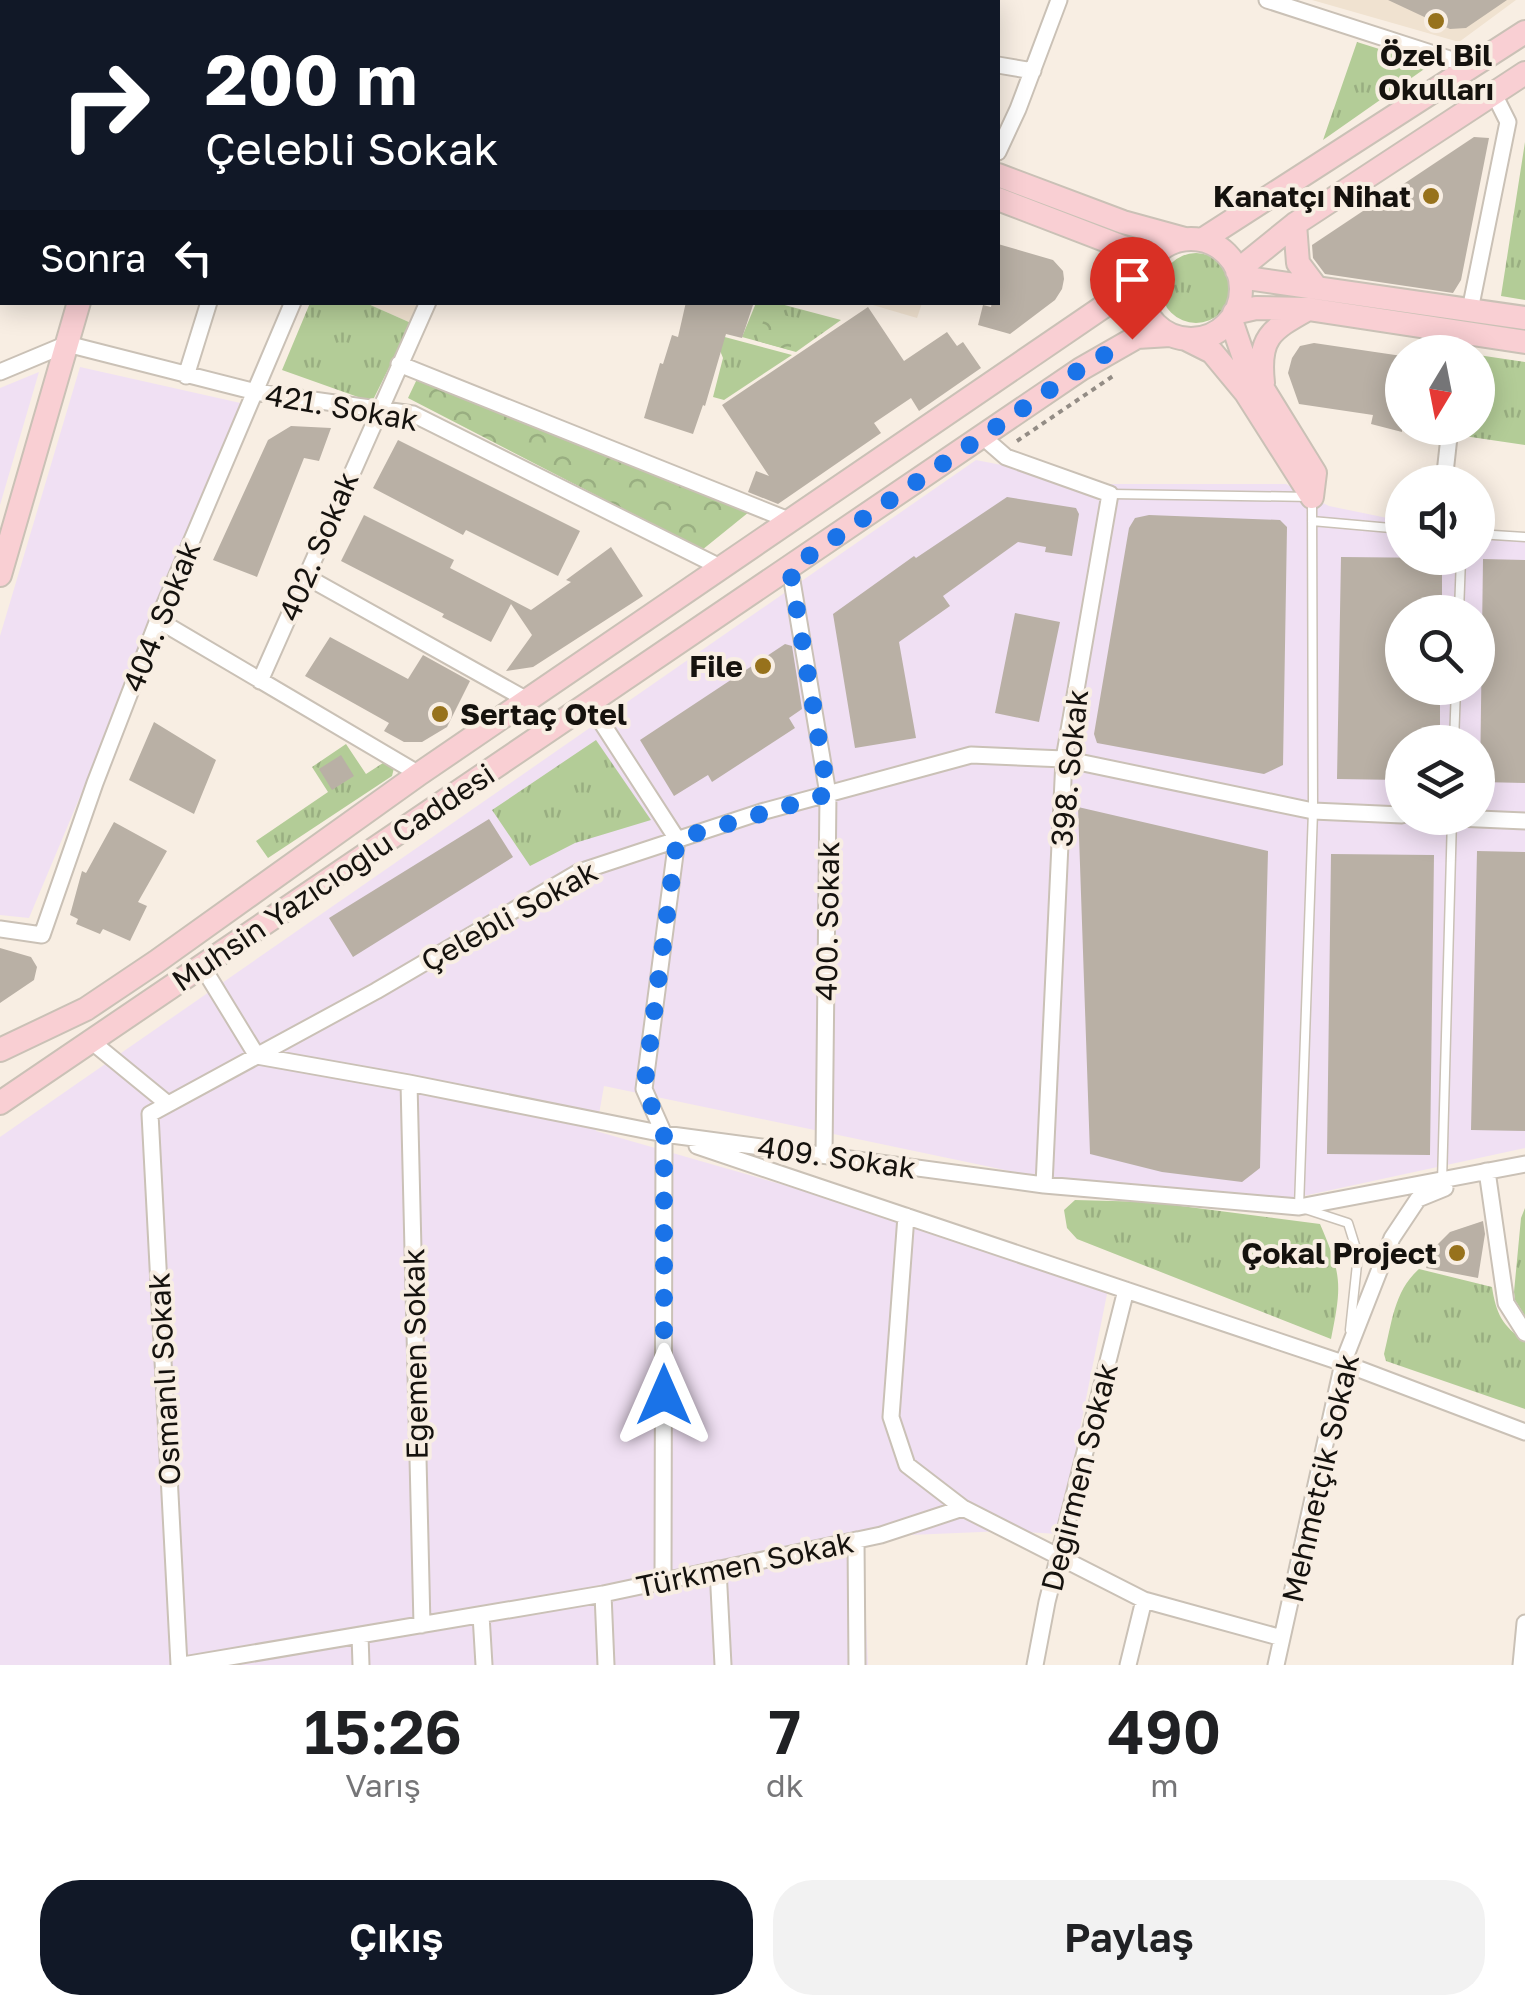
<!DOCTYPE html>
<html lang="tr">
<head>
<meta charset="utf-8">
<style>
	:root { --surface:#fff; --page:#f2f2f2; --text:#202124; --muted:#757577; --accent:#111827 }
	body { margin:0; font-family:"Golos Text",sans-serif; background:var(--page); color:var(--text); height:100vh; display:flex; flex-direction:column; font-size:38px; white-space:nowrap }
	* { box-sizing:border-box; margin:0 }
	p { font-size:32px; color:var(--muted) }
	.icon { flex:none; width:55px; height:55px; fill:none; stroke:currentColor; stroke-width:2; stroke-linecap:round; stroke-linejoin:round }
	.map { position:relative; height:1665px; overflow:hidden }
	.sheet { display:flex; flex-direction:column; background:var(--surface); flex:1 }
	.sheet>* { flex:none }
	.hud { position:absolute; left:0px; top:0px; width:1000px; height:305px; box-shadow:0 5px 25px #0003; background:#111827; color:#fff; overflow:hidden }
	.needle { width:65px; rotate:190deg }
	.fabs { position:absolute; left:1385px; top:335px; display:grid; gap:20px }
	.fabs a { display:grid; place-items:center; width:110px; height:110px; border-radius:50%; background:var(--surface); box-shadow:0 5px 25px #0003; font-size:50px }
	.pin { position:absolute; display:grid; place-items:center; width:85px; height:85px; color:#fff; margin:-102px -42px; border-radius:50% 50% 50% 0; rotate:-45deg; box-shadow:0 0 10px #0007 }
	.pin .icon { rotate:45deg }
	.me { position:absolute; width:110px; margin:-55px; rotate:0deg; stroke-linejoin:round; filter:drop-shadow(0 0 8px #0008) }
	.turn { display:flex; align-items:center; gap:35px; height:210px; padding:0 40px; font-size:45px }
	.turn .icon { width:130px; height:130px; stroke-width:2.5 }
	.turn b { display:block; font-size:70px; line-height:85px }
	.then { display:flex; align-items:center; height:95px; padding:0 40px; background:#0003; gap:20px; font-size:38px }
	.eta { display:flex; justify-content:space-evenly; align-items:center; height:170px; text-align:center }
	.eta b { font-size:60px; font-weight:600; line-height:70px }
	.button { display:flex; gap:20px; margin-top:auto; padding:20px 40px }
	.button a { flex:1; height:115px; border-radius:40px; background:var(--accent); color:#fff; font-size:40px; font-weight:600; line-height:115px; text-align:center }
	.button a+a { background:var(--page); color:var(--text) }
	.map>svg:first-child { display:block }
</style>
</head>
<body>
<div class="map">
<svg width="1525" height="1665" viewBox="0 0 1525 1665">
	<defs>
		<pattern id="grass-tufts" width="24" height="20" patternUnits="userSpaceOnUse" patternTransform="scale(2.5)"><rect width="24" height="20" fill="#b3cc97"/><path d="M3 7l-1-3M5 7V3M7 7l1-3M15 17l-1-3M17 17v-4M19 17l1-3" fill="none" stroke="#99ae81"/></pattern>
		<pattern id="park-crowns" width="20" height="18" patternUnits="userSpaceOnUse" patternTransform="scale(2.5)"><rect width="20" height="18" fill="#b3cc97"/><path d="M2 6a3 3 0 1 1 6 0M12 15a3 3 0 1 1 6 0" fill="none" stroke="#99ae81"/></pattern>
	</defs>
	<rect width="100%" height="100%" fill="#f8eee3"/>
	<!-- built -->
	<path fill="#f0e2d0" d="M1312,0H1516L1459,42Z
		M366,303H420L411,323Z
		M866,303L922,302V303L917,318Z"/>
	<!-- industrial -->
	<path fill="#f0e0f3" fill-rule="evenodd" d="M80,367L245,404L29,918L0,915V636Z
		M39,372L0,505V388Z
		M976,460L1100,484H1286L1329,506L1402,521V558H1478V534L1525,537V1148L1253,1207L1048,1179L604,1086L596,1131L1110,1279L1059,1534L1005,1531L862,1537L868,1665H0V1137ZM1402,612H1478V688H1402ZM1402,742H1478V818H1402Z"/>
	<!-- grass -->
	<path fill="url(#grass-tufts)" d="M1357,42L1430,65L1323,140Z
		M1525,142V300L1501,296Z
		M1161 288a35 35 0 1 1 70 0a35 35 0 1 1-70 0Z
		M310,303H366L411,323L372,402L282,370Z
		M756,303H777L841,320L796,352L742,337Z
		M721,336L792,355L724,400L713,397L723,358L719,348Z
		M1478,355L1525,362V445L1464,436L1465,428H1478Z
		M596,740L651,820L575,843L530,866L492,810Z
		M346,744L366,774L386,761L394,768L392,776L268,858L256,841L328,792L312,767Z
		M1075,1200L1150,1202L1320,1224C1342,1275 1342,1285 1331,1339L1077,1239L1067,1228L1064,1210Z
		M1525,1208V1316L1515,1300L1514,1292L1521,1218Z
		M1419,1269L1492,1287C1496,1313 1502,1326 1525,1341V1409L1386,1361L1384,1354C1392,1323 1394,1291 1419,1269Z"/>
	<!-- park -->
	<path fill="url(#park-crowns)" d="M766,310L798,319L790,350L758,341Z
		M417,379L749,512L702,550L408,398Z"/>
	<!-- building -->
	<path fill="#b9b0a5" d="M1388,0H1507L1466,28L1450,29Z
		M1474,137L1489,138L1461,280L1453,293L1325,274L1313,258L1312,245Z
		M998,244L1053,260L1063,271L1064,279L1062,289L1055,300L1010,334L978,325L983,305L991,307L992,302H998Z
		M686,302H754L742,338L726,334L705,406L703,405L693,434L644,418L660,363L663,364L672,335L678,337Z
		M868,307L904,361L947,332L957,346L963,342L981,368L919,411L911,398L874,423L881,433L778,504L748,492L756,471L769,476L722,405Z
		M1314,343L1402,356V432L1371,424L1373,415L1299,404L1288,373L1292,358L1300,346Z
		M291,426L331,428L319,461L304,458L257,577L213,560L268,440Z
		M398,440L580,531L558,576L466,530L463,535L373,488Z
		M1007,497L1076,508L1079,514L1072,556L1045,552L1046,547L1018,542L943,596L950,606L899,642L916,738L855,748L833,614L914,556L916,558Z
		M364,515L454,560L450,568L531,610L571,582L566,580L611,547L643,596L533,667L506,671L532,635L511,604L491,642L442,617L444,614L341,561Z
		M1149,515L1280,520L1287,527L1283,765L1264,774L1097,743L1094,734L1129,528L1135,518Z
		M1341,557L1442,558V612H1402V688H1440V742H1402V780L1337,779Z
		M1483,559L1525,560V783L1480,782Z
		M1015,613L1060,622L1039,722L995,713Z
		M330,637L408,679L423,655L470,681L447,727L422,742H404L384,731L389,723L305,676Z
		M785,644L792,646L802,709L789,718L795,728L712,782L708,775L674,796L640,740Z
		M154,722L216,760L194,814L129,780Z
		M341,755L354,776L332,790L319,769Z
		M1078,807L1268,851L1260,1168L1242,1182L1162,1172L1090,1154Z
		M489,819L513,857L353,957L329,918Z
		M114,822L167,851L138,902L147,906L130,941L103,929L100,934L76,924L78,919L70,915L82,871L86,873Z
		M1477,851L1525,852V1131L1471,1130Z
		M1331,854L1434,855L1430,1155L1327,1154Z
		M0,948L31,957L37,967L34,980L0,1003Z
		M1483,1221L1485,1234L1478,1278L1426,1268L1434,1248L1450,1232Z"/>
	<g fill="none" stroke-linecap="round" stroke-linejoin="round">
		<defs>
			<path id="lane" d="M1111,494L1312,497L1313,811L1299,1207L1348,1223L1358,1255L1350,1330
				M1312,521L1402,529
				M1478,534L1525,537
				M1459,612L1461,558
				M1454,742L1456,688
				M1442,1182L1452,818"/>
			<path id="street" d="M1267,0L1474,67
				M35,2L36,0
				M998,65L1033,71
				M0,120L2,112
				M998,152L1018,109L1059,0
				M1470,310L1508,122L1494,94
				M1457,352L1460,332
				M399,364L791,521
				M0,372L67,344L256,392L413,414L722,568
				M186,376L209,302
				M983,437L1006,457L1110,494L1064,759L1044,1185
				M1444,482L1450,428
				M790,569L828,794L824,1155
				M305,576L527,700
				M158,620L419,774
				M260,681L428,302
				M589,703L677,839L644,1089L664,1134L663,1581
				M1456,818L1525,821
				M0,929L42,935L95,783L158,620L293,302
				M202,966L257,1056L409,1083L664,1134L1044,1185L1299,1207L1525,1164
				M91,1041L168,1104
				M409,1083L422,1625
				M697,1146L1343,1363L1525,1432
				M1480,1173L1487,1171L1506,1303L1525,1333
				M906,1216L891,1417L907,1465L963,1508
				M856,1540L857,1665
				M718,1569L723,1665
				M603,1594L606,1665
				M481,1615L484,1665
				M360,1635L361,1665
				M179,1665L150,1114L376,991L579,872L761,812L971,755L1064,759L1313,811L1402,815
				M183,1665L603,1594L881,1535L963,1508L1144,1600L1282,1638
				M1035,1665L1047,1602L1126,1290
				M1128,1665L1144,1600
				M1276,1665L1343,1363L1392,1238L1418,1199L1445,1188
				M1521,1665L1525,1623"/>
			<path id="secondary" d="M472,0L478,2
				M536,0L543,2
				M169,2V0
				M998,175L1123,222L1185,239
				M998,199L1123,247L1143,276
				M1295,224L1298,263L1316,287
				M1141 289a50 50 0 1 1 100 0a50 50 0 1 1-100 0Z
				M1202,240L1525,32
				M1237,271L1295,224L1525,73
				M1240,277L1525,318
				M1234,313L1256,308L1308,309L1525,342
				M1186,339L1212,352L1246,393L1312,497L1315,473L1244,358L1231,320
				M1263,383C1258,338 1270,330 1308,309
				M0,575L79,302
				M0,1050L86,1009L156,962L419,774L1141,281
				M0,1103L1081,369L1137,337L1170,335"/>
		</defs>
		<!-- lane casing -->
		<use href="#lane" stroke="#cac1b6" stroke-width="11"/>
		<!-- street casing -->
		<use href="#street" stroke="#cac1b6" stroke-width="19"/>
		<!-- secondary casing -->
		<use href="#secondary" stroke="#cac1b6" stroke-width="26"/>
		<!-- path -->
		<path stroke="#938c85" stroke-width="4" stroke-dasharray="5 5" stroke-linecap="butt" d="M443,0L450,2
			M1017,441L1113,376"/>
		<!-- lane -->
		<use href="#lane" stroke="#fff" stroke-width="8"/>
		<!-- street -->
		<use href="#street" stroke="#fff" stroke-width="15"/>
		<!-- secondary -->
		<use href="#secondary" stroke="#f9cfd3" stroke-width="22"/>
	</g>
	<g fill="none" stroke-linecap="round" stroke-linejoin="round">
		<!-- route -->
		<path stroke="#1a73e8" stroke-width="18" stroke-dasharray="0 32.4" d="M664,1395V1134L644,1089L677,839L828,794L790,569L1080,369L1132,339"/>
	</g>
	<!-- markers -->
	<g fill="#97721c" stroke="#f8eee3" stroke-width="4">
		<circle cx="1436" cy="21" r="10"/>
		<circle cx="1431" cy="196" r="10"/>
		<circle cx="763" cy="666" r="10"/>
		<circle cx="440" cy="714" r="10"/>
		<circle cx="1457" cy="1253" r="10"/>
	</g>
	<g text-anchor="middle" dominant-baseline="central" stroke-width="8" stroke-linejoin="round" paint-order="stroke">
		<!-- poi labels -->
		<g font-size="30" font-weight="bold" fill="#15120e" stroke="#f8eee3" text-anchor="end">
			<text x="1436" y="55" text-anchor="middle">Özel Bil<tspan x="1436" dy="34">Okulları</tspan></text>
			<text x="1411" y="196">Kanatçı Nihat</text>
			<text x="743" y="666">File</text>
			<text x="460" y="714" text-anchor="start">Sertaç Otel</text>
			<text x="1437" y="1253">Çokal Project</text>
		</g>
		<!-- street labels -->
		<g font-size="30" fill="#15120e" stroke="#f8eee3">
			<text transform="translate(342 407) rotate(10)">421. Sokak</text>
			<text transform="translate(318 546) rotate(-67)">402. Sokak</text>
			<text transform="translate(161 616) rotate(-68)">404. Sokak</text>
			<text transform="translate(1069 768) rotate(-84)">398. Sokak</text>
			<text transform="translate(333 877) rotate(-34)">Muhsin Yazıcıoğlu Caddesi</text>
			<text transform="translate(509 916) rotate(-29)">Çelebli Sokak</text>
			<text transform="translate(827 921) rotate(-89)">400. Sokak</text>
			<text transform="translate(837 1157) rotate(8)">409. Sokak</text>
			<text transform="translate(415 1354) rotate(-91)">Egemen Sokak</text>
			<text transform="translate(164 1379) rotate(-93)">Osmanlı Sokak</text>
			<text transform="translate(1079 1477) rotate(-76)">Değirmen Sokak</text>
			<text transform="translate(1320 1478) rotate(-77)">Mehmetçik Sokak</text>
			<text transform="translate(745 1564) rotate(-12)">Türkmen Sokak</text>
		</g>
	</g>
</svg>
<div class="fabs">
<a><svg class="needle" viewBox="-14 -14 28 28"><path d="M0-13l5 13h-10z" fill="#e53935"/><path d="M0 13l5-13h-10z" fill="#757577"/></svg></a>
<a><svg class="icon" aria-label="sound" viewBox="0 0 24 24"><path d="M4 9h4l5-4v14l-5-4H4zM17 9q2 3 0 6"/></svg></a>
<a><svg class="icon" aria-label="search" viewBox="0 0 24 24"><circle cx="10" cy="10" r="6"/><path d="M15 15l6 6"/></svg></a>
<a><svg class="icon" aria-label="layers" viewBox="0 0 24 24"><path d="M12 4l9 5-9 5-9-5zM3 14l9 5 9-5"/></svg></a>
</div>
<div class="pin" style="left:1132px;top:339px;background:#d93025"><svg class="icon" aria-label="arrive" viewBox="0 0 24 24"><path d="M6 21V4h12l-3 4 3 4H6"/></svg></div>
<svg class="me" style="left:664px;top:1395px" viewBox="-20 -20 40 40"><path d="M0-17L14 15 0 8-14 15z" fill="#1a73e8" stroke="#fff" stroke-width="4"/></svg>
<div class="hud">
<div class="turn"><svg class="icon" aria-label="right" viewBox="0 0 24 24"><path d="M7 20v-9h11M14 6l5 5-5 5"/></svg><div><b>200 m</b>Çelebli Sokak</div></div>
<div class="then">Sonra<svg class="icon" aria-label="left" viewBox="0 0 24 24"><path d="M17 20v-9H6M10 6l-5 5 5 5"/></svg></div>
</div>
</div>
<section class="sheet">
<div class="eta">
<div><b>15:26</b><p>Varış</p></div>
<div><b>7</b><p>dk</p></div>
<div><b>490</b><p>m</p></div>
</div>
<div class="button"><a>Çıkış</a><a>Paylaş</a></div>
</section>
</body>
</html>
